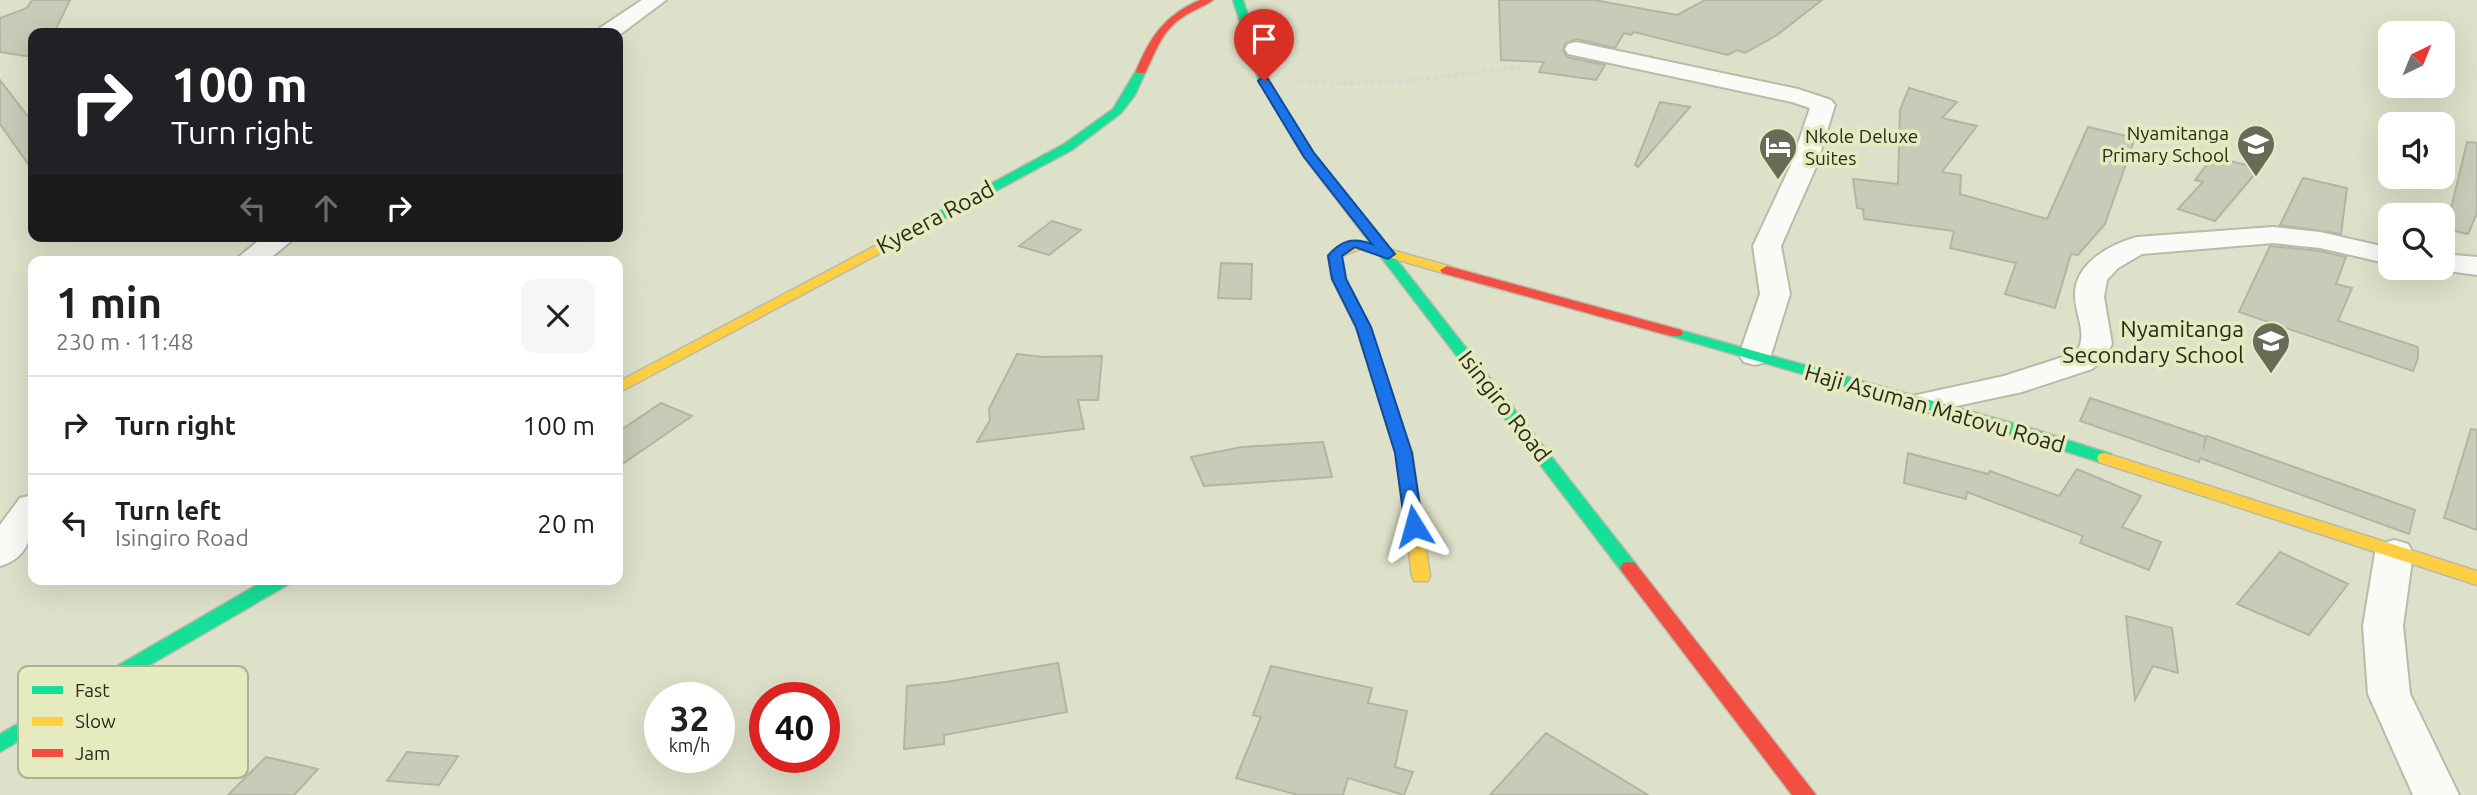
<!DOCTYPE html>
<html lang="en">
<head>
<meta charset="utf-8">
<style>
	:root { --surface:#fff; --page:#f6f6f6; --text:#202124; --muted:#757577; --line:#e0e0e0 }
	body { margin:0; font-family:Ubuntu,sans-serif; background:var(--page); color:var(--text); height:100vh; display:flex; flex-direction:column; font-size:26px; white-space:nowrap }
	* { box-sizing:border-box; margin:0 }
	p { font-size:23px; color:var(--muted) }
	.icon { flex:none; width:38px; height:38px; fill:none; stroke:currentColor; stroke-width:2; stroke-linecap:round; stroke-linejoin:round }
	.map { position:relative; flex:1; overflow:hidden }
	.drawer { position:absolute; left:28px; top:256px; width:595px; height:329px; display:flex; flex-direction:column; background:var(--surface); border-radius:14px; box-shadow:0 7px 28px #0002 }
	.drawer>* { flex:none }
	.banner { position:absolute; left:28px; top:28px; width:595px; height:214px; border-radius:14px; box-shadow:0 7px 28px #0002; background:#202124; color:#fff; overflow:hidden }
	.needle { width:46px; rotate:43deg }
	.tools { position:absolute; left:2378px; top:21px; display:grid; gap:14px }
	.tools a { display:grid; place-items:center; width:77px; height:77px; border-radius:14px; background:var(--surface); box-shadow:0 7px 28px #0002; font-size:35px }
	.speed { position:absolute; left:644px; top:682px; display:flex; gap:14px; font-size:35px; font-weight:700; text-align:center }
	.speed>* { display:grid; place-content:center; width:91px; height:91px; border-radius:50%; background:var(--surface); box-shadow:0 7px 28px #0002; line-height:1 }
	.speed small { font-size:18px; font-weight:400 }
	.speed .limit { border:10px solid #d22; background:#fff; color:#111 }
	.pin { position:absolute; display:grid; place-items:center; width:60px; height:60px; color:#fff; margin:-72px -30px; border-radius:50% 50% 50% 0; rotate:-45deg; box-shadow:0 0 7px #0007 }
	.pin .icon { rotate:45deg }
	.me { position:absolute; width:77px; margin:-38px; rotate:352deg; stroke-linejoin:round; filter:drop-shadow(0 0 5px #0008) }
	.turn { display:flex; align-items:center; gap:24px; height:147px; padding:0 28px; font-size:32px }
	.turn .icon { width:91px; height:91px; stroke-width:2.5 }
	.turn b { display:block; font-size:49px; line-height:60px }
	.lanes { display:flex; align-items:center; height:66px; padding:0 28px; background:#0003; justify-content:center; gap:35px; direction:ltr }
	.lanes .off { opacity:.35 }
	.round { display:grid; place-items:center; flex:none; width:74px; height:74px; border-radius:14px; background:var(--page) }
	.summary { display:flex; align-items:center; justify-content:space-between; height:119px; padding:0 28px }
	h1 { font-size:42px; font-weight:700; line-height:52px }
	ul { padding:0; list-style:none }
	li { display:flex; align-items:center; gap:21px; height:98px; padding:0 28px; border-top:2px solid var(--line) }
	li div { flex:1 }
	li b { display:block; font-size:26px }
	li em { font-style:normal }
	.map>svg:first-child { display:block }
</style>
</head>
<body>
<div class="map">
<svg width="2477" height="795" viewBox="0 0 2477 795">
	<rect width="100%" height="100%" fill="#dee1c9"/>
	<!-- building -->
	<path fill="#c9cbb8" stroke="#b3b5a2" stroke-width="2" d="M32,0H70L54,33H33V57L0,52V18L27,8Z
		M1499,0H1594L1677,15L1705,0H1822L1777,35L1745,53L1737,50L1728,55L1634,32L1631,35L1624,33L1615,48L1577,39L1566,43L1563,50L1567,57L1605,65L1596,80L1539,72L1544,62L1501,60Z
		M0,80L33,123V171L0,124Z
		M1909,88L1957,102L1942,118L1977,126L1942,172L1961,175L1960,194L2047,219L2088,127L2135,138L2105,224L2078,255L2071,254L2055,308L2005,294L2016,263L1950,248L1954,231L1864,219L1863,209L1857,208L1853,179L1898,184L1900,110Z
		M1660,102L1690,107L1638,167L1635,165Z
		M2467,142L2477,143V213L2468,234L2446,229Z
		M2213,157L2260,168L2215,221L2178,209L2203,182L2195,180Z
		M2303,178L2347,188L2341,234L2280,225Z
		M1052,221L1081,230L1049,255L1019,246Z
		M2270,246L2320,251L2346,257L2336,284L2352,288L2338,321L2418,347V358L2413,371L2239,312Z
		M1221,263L1252,264L1251,299L1218,298Z
		M1017,354L1043,357L1102,356L1098,400H1078L1084,429L977,442L990,420L989,409Z
		M2090,398L2206,437L2203,449L2207,436L2415,510L2409,534L2200,458L2199,462L2080,421Z
		M661,403L692,416L618,467V432Z
		M2471,429L2477,430V530L2444,518Z
		M1323,442L1332,477L1204,486L1191,457L1242,447Z
		M1908,453L1988,474L1990,471L2059,496L2077,469L2141,496L2122,527L2161,542L2149,570L2080,543L2083,536L1967,492L1966,499L1904,483Z
		M2280,552L2348,584L2309,635L2237,604Z
		M2126,616L2172,628L2178,673L2153,666L2135,700Z
		M1058,663L1067,712L944,735V744L904,749L907,686L946,682Z
		M1271,666L1372,688L1368,703L1407,711L1395,767L1413,772L1404,795L1348,778L1343,795H1298L1236,778L1261,717L1253,715Z
		M1546,733L1648,795H1490Z
		M407,752L458,756L439,785L387,781Z
		M266,757L318,769L294,795H228Z"/>
	<g fill="none" stroke-linecap="round" stroke-linejoin="round">
		<defs>
			<path id="street" d="M642,0H666L618,36V33H597L600,28Z
				M1576,42L1798,89L1831,100L1835,105L1816,167L1781,246L1790,294L1771,355L1766,362L1755,365L1744,362L1739,355L1760,294L1753,246L1790,167L1810,108L1792,102L1568,54L1565,49L1568,44Z
				M2273,227L2320,232L2390,248V264L2320,248L2273,243L2142,254L2118,268L2107,280L2104,297L2112,344L2104,359L2092,369L2022,392L1924,413L1912,410L1907,403L1912,396L2004,376L2075,353C2090,337 2074,313 2075,294C2075,263 2111,244 2137,237Z
				M264,236H297L267,261H234Z
				M2443,254L2477,257V275L2433,269L2443,268Z
				M33,495C34,524 34,557 0,566V525L20,498Z
				M2394,540L2408,544L2413,553L2403,626L2410,694L2459,795H2413L2368,694L2363,626L2375,553L2380,544Z"/>
			<path id="fast" d="M1233,0H1243L1269,81L1313,153L1635,563L1638,568L1635,573H1623L1302,154L1259,81Z
				M1137,69L1146,71L1135,95L1121,113L1072,150L882,252L877,253L870,249L1064,144L1113,109Z
				M1676,329L2033,429L2111,454L2113,458L2105,463L2099,462L2021,437L1671,336L1669,333L1671,330Z
				M267,579H291L289,584L0,752V734Z"/>
			<path id="slow" d="M1360,241L1452,267L1454,270L1447,274L1360,249L1342,256L1346,279L1370,327L1412,453L1430,576L1428,581H1414L1412,576L1396,453L1356,327L1332,279L1328,255C1337,245 1348,243 1360,241Z
				M877,245L882,246L884,249L882,252L618,393V382Z
				M2105,453L2477,571V585L2099,462L2097,458L2099,454Z"/>
			<path id="jam" d="M1200,0H1213C1204,7 1192,10 1183,17C1161,31 1156,52 1145,73H1137L1136,71C1150,37 1165,15 1200,0Z
				M1447,266L1681,330L1683,333L1681,336H1671L1442,273L1440,270Z
				M1629,562L1635,563L1816,795H1792L1623,573L1620,568L1623,563Z"/>
		</defs>
		<!-- street casing -->
		<use href="#street" stroke="#b9bba9" stroke-width="4"/>
		<!-- fast casing -->
		<use href="#fast" stroke="#b9bba9" stroke-width="3"/>
		<!-- slow casing -->
		<use href="#slow" stroke="#b9bba9" stroke-width="3"/>
		<!-- jam casing -->
		<use href="#jam" stroke="#b9bba9" stroke-width="3"/>
		<!-- path -->
		<path stroke="#d7d8d1" stroke-width="3.5" stroke-dasharray="3.5 3.5" stroke-linecap="butt" d="M1294,80C1371,89 1447,76 1523,67"/>
		<!-- street -->
		<use href="#street" fill="#fafaf7" fill-rule="evenodd"/>
		<!-- fast -->
		<use href="#fast" fill="#16e098" fill-rule="evenodd"/>
		<!-- slow -->
		<use href="#slow" fill="#ffcf43" fill-rule="evenodd"/>
		<!-- jam -->
		<use href="#jam" fill="#f24e42" fill-rule="evenodd"/>
	</g>
	<!-- route -->
	<path fill="#1a73e8" stroke="#114b97" stroke-width="2" d="M1260,79H1268L1314,153L1395,254L1388,259L1355,247L1342,256L1346,279L1371,327L1412,453L1423,526L1421,531L1414,532L1405,526L1395,453L1356,327L1332,279L1328,256C1341,240 1353,237 1372,244L1304,157L1258,81Z"/>
	<!-- icons -->
	<defs>
		<symbol id="school-pin" viewBox="-11 -11 22 30"><path d="M0 17L-7.5 6A9.5 9.5 0 1 1 7.5 6Z" fill="#696b57" stroke="#e6ebbf"/><path d="M0-5L7-2L0 1L-7-2ZM-4 1L0 2.5L4 1V4Q0 6-4 4Z" fill="#fff"/></symbol>
		<symbol id="hotel-pin" viewBox="-11 -11 22 30"><path d="M0 17L-7.5 6A9.5 9.5 0 1 1 7.5 6Z" fill="#696b57" stroke="#e6ebbf"/><path d="M-6-4.5h1.5V1H6V5H4.5V3h-9V5H-6ZM-4 0a1.8 1.8 0 1 1 3.6 0ZM.5 0V-2.5h3Q6-2.5 6 0Z" fill="#fff"/></symbol>
	</defs>
	<g fill-rule="evenodd">
		<use href="#school-pin" x="2234" y="122" width="44" height="60"/>
		<use href="#hotel-pin" x="1756" y="125" width="44" height="60"/>
		<use href="#school-pin" x="2249" y="319" width="44" height="60"/>
	</g>
	<g text-anchor="middle" dominant-baseline="central" stroke-width="7" stroke-linejoin="round" paint-order="stroke">
		<!-- far-poi labels -->
		<g font-size="19" fill="#2a2b1a" stroke="#e6ebbf" text-anchor="end">
			<text x="2229" y="133">Nyamitanga<tspan x="2229" dy="22">Primary School</tspan></text>
			<text x="1805" y="136" text-anchor="start">Nkole Deluxe<tspan x="1805" dy="22">Suites</tspan></text>
		</g>
		<!-- street labels -->
		<g font-size="23" fill="#2a2b1a" stroke="#e6ebbf">
			<text transform="translate(935 217) rotate(-28)">Kyeera Road</text>
			<text transform="translate(1505 406) rotate(52)">Isingiro Road</text>
			<text transform="translate(1935 408) rotate(16)">Haji Asuman Matovu Road</text>
		</g>
		<!-- poi labels -->
		<g font-size="23" fill="#2a2b1a" stroke="#e6ebbf" text-anchor="end">
			<text x="2244" y="328">Nyamitanga<tspan x="2244" dy="26">Secondary School</tspan></text>
		</g>
	</g>
	<!-- legend -->
	<rect x="18" y="666" width="230" height="112" rx="10" fill="#e6ebbf" stroke="#aeb18e" stroke-width="2"/>
	<rect x="32" y="686" width="31" height="8" fill="#16e098"/>
	<rect x="32" y="717" width="31" height="9" fill="#ffcf43"/>
	<rect x="32" y="749" width="31" height="8" fill="#f24e42"/>
	<g font-size="19" fill="#2a2b1a">
		<text x="75" y="697">Fast</text>
		<text x="75" y="728">Slow</text>
		<text x="75" y="760">Jam</text>
	</g>
</svg>
<div class="tools">
<a><svg class="needle" viewBox="-14 -14 28 28"><path d="M0-13l5 13h-10z" fill="#e53935"/><path d="M0 13l5-13h-10z" fill="#757577"/></svg></a>
<a><svg class="icon" aria-label="sound" viewBox="0 0 24 24"><path d="M4 9h4l5-4v14l-5-4H4zM17 9q2 3 0 6"/></svg></a>
<a><svg class="icon" aria-label="search" viewBox="0 0 24 24"><circle cx="10" cy="10" r="6"/><path d="M15 15l6 6"/></svg></a>
</div>
<div class="speed"><div>32<small>km/h</small></div><div class="limit">40</div></div>
<div class="pin" style="left:1264px;top:81px;background:#d93025"><svg class="icon" aria-label="arrive" viewBox="0 0 24 24"><path d="M6 21V4h12l-3 4 3 4H6"/></svg></div>
<svg class="me" style="left:1414px;top:526px" viewBox="-20 -20 40 40"><path d="M0-17L14 15 0 8-14 15z" fill="#1a73e8" stroke="#fff" stroke-width="4"/></svg>
<div class="banner">
<div class="turn"><svg class="icon" aria-label="right" viewBox="0 0 24 24"><path d="M7 20v-9h11M14 6l5 5-5 5"/></svg><div><b>100 m</b>Turn right</div></div>
<div class="lanes"><svg class="icon off" aria-label="left" viewBox="0 0 24 24"><path d="M17 20v-9H6M10 6l-5 5 5 5"/></svg><svg class="icon off" aria-label="ahead" viewBox="0 0 24 24"><path d="M12 20V5M6 11l6-6 6 6"/></svg><svg class="icon" aria-label="right" viewBox="0 0 24 24"><path d="M7 20v-9h11M14 6l5 5-5 5"/></svg></div>
</div>
<section class="drawer">
<div class="summary"><div><h1>1 min</h1><p>230 m · 11:48</p></div><a class="round"><svg class="icon" aria-label="close" viewBox="0 0 24 24"><path d="M6 6l12 12M18 6L6 18"/></svg></a></div>
<ul>
<li><svg class="icon" aria-label="right" viewBox="0 0 24 24"><path d="M7 20v-9h11M14 6l5 5-5 5"/></svg><div><b>Turn right</b></div><em>100 m</em></li>
<li><svg class="icon" aria-label="left" viewBox="0 0 24 24"><path d="M17 20v-9H6M10 6l-5 5 5 5"/></svg><div><b>Turn left</b><p>Isingiro Road</p></div><em>20 m</em></li>
</ul>
</section>
</div>
</body>
</html>
